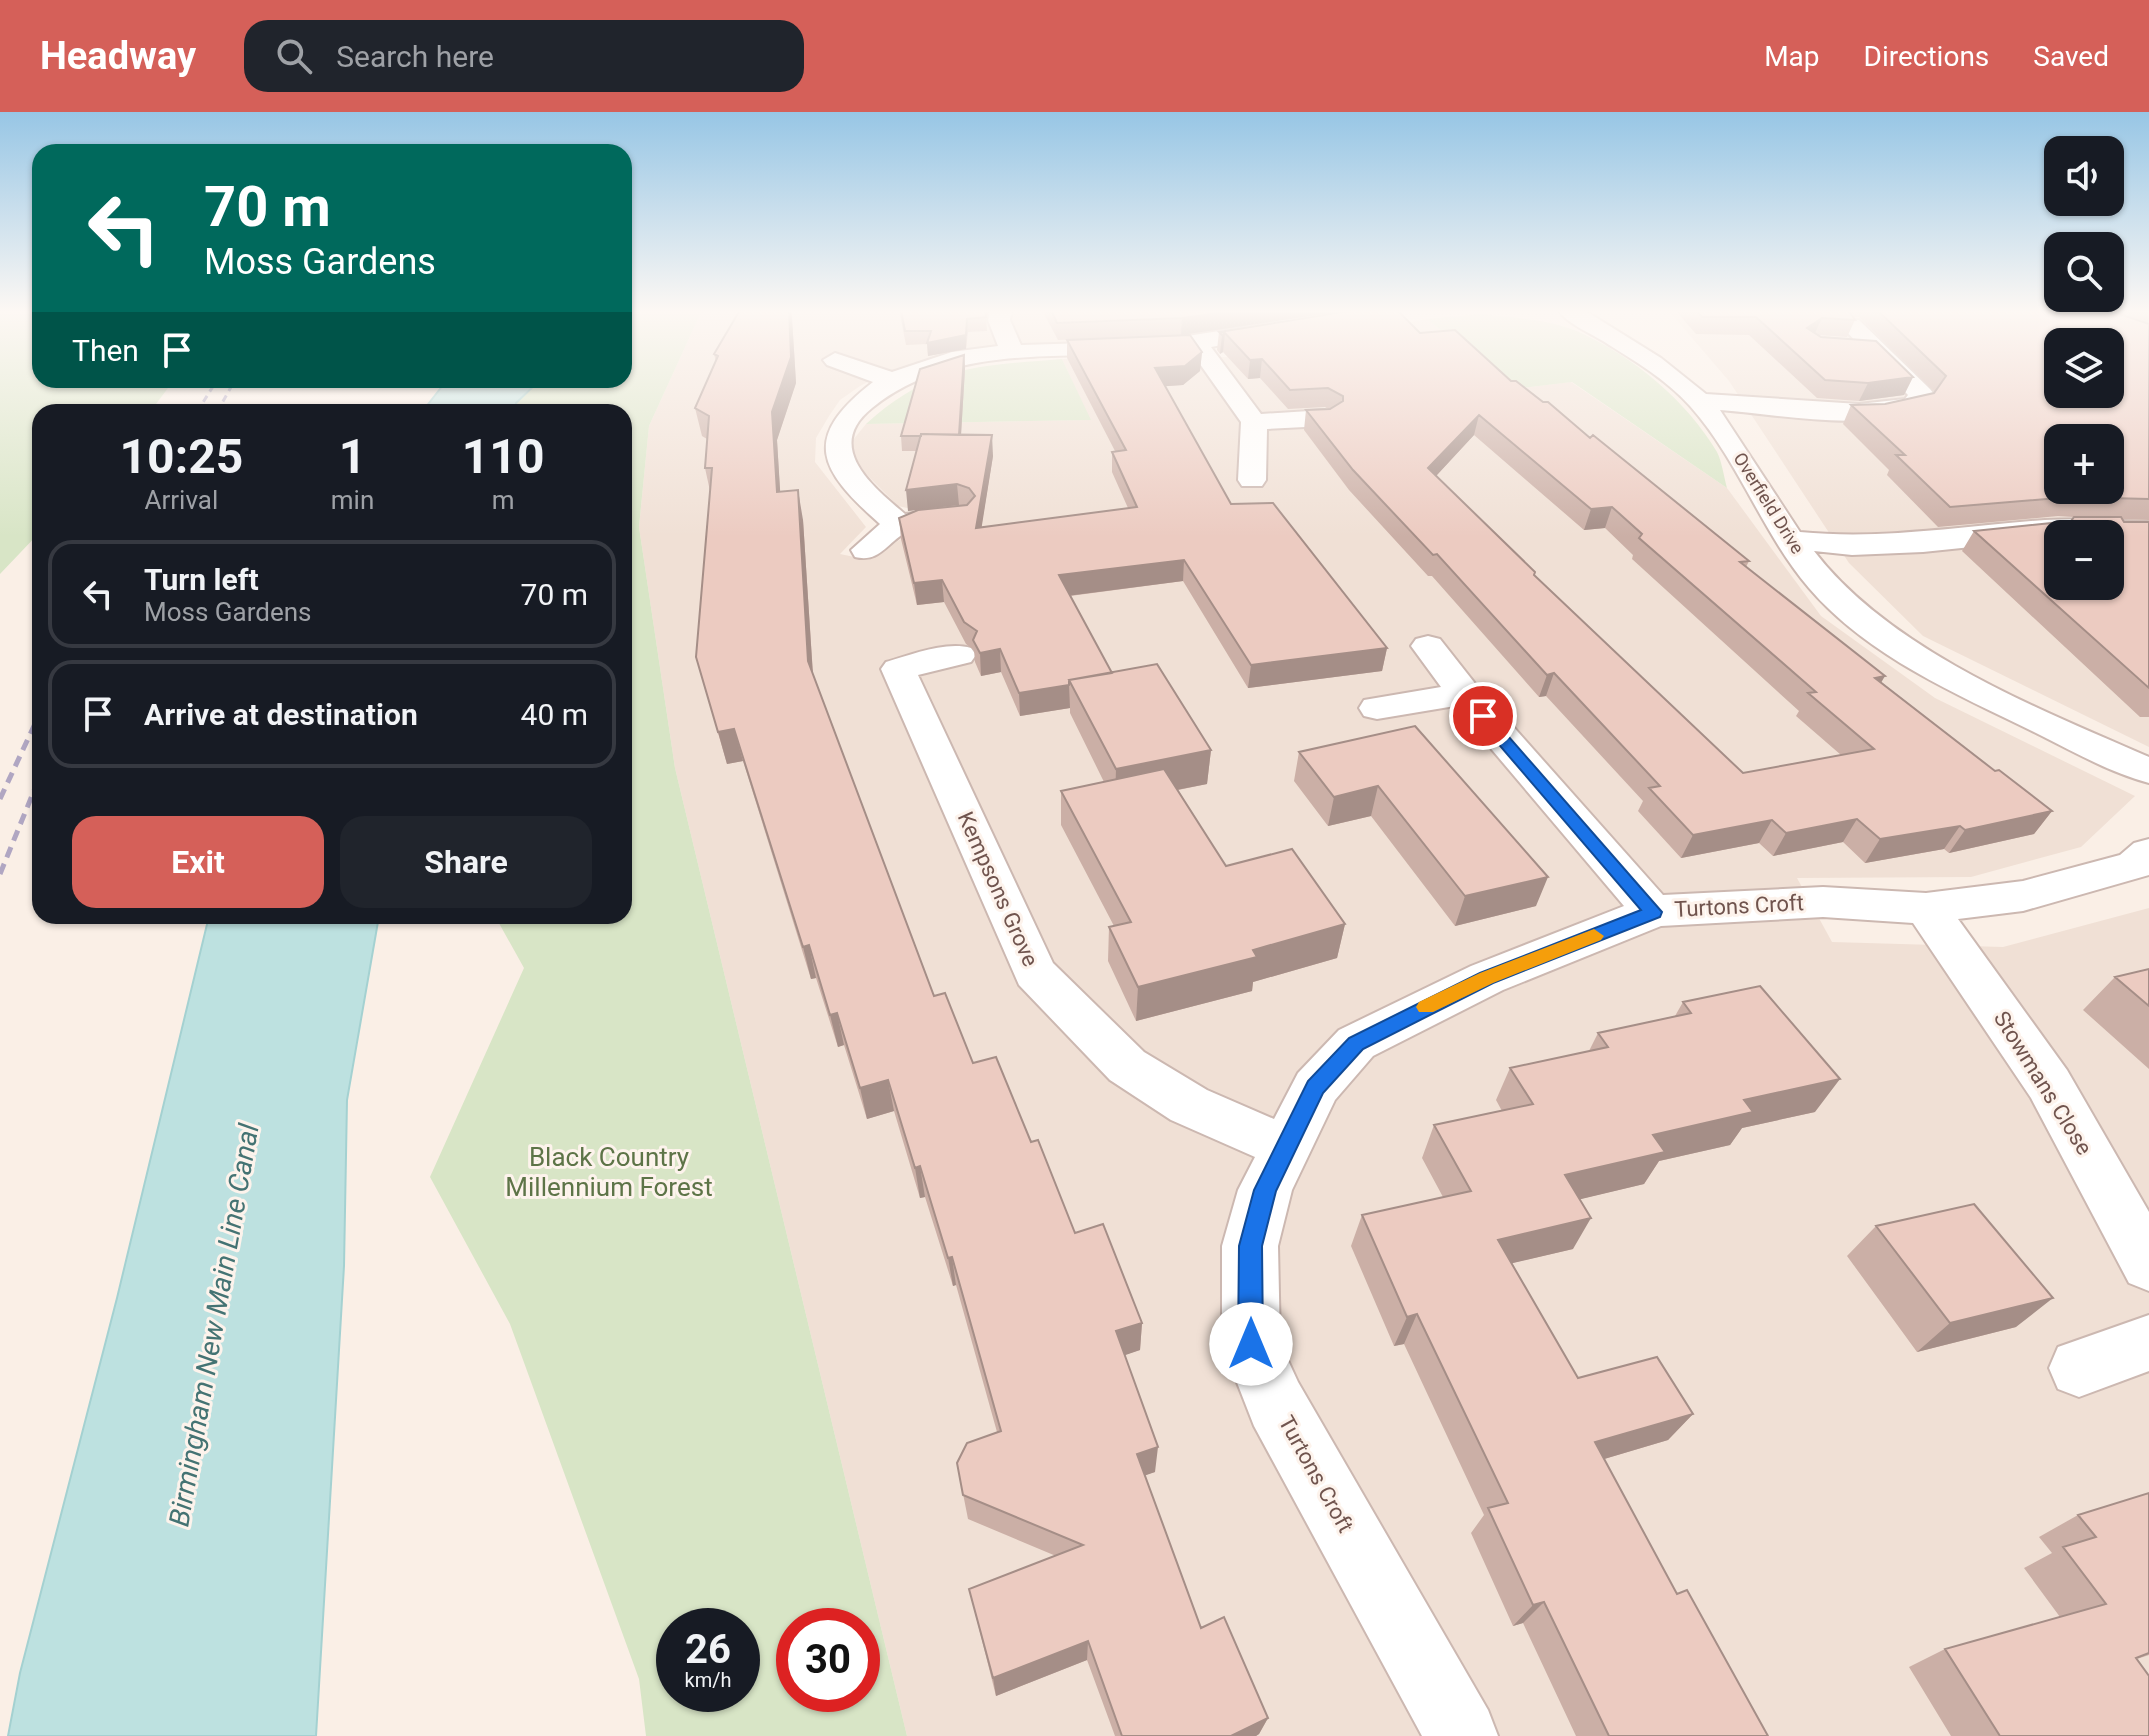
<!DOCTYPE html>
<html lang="en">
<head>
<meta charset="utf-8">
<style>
	:root { --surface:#171b24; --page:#20242c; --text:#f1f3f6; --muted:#9ea1a6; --line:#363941; --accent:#d56059 }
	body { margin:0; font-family:Roboto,sans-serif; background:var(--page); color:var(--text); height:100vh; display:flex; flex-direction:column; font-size:30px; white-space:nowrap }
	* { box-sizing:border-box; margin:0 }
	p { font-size:26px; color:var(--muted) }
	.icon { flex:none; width:44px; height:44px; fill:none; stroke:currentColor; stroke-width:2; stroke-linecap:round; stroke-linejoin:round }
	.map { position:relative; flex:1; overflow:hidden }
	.sheet { position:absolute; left:32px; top:292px; width:600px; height:520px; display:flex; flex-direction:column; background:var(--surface); border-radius:24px; box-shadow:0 2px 6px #0004 }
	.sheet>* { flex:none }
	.top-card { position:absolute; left:32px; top:32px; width:600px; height:244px; border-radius:24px; box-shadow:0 2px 6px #0004; background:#00695c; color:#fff; overflow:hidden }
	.tools { position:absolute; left:2044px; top:24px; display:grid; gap:16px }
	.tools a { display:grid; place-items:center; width:80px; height:80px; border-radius:16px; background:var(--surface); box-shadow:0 2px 6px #0004; font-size:40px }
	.speed { position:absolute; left:656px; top:1496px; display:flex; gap:16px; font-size:40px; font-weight:700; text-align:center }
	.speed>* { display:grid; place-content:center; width:104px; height:104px; border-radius:50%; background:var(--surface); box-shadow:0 2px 6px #0004; line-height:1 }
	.speed small { font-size:20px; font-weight:400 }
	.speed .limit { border:12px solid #d22; background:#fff; color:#111 }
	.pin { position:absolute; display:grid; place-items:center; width:68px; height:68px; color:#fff; margin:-34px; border:4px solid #fff; border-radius:50%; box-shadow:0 2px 8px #0007 }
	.me { position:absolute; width:88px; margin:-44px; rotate:0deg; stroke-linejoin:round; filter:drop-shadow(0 0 6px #0008) }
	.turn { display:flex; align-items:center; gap:28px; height:168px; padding:0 40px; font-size:36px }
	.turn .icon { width:104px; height:104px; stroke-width:2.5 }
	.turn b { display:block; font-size:56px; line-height:68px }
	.then { display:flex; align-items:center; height:76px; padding:0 40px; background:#0003; gap:16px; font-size:30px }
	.eta { display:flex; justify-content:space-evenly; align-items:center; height:136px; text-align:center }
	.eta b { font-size:48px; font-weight:700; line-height:56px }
	.action { display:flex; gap:16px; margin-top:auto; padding:16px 40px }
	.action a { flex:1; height:92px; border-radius:24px; background:var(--accent); color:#fff; font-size:32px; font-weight:700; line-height:92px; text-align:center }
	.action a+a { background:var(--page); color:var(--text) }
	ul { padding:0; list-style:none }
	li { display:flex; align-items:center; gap:24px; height:108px; margin:0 16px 12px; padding:0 24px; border:4px solid var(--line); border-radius:24px }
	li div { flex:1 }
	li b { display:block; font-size:30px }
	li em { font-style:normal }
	header { display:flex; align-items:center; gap:48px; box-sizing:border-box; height:112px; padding:0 40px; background:var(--accent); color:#fff }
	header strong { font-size:38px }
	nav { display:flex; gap:44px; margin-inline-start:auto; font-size:28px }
	.search { width:560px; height:72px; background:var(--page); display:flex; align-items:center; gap:20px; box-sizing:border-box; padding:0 28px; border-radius:24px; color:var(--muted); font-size:30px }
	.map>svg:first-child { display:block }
</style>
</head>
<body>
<header>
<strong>Headway</strong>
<div class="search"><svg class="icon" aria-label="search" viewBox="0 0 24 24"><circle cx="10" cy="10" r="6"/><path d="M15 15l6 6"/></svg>Search here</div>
<nav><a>Map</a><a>Directions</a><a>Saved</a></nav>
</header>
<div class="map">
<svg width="2149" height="1624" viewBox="0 0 2149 1624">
	<rect width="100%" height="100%" fill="#faefe6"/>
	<!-- residential -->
	<path fill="#f0e0d5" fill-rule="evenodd" d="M702,198H1296L1301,204L1157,229L1000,234L963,239L889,259L860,274L840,288L829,304L816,326L815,350L866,415L840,442L869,448L907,423L926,400L898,394L853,349V328L866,312L1090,308L1062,247L1234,245L1427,207L1513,277L1571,270L1727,376L1821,504L1935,586L2135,684L2081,735L1971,765L1797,766L1832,830L2003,835L2149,796V1624H907L675,656L639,415L649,314Z
		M1668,198H2149V635L1923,524L1849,451L1729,269ZM2058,230H2110V282H2058ZM2058,326H2110V378H2058ZM2058,422H2110V474H2058Z"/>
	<!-- green -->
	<path fill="#d8e5c6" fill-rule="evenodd" d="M0,198H40V268H174L150,300H40V420L0,462Z
		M624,198H702L649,314L639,415L675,656L907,1624H646L639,1567L510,1212L430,1065L524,856L495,804H624V300H513L516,291L540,268H624ZM674,1514H742V1582H674ZM794,1514H862V1582H794Z
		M1482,202C1513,206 1549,207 1579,220C1634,245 1686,288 1717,340C1722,350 1724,365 1727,376L1572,270L1513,277L1427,207Z
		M1062,247L1091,308L866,312C931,253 979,254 1062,247Z"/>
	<!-- water -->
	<path fill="#bde1e0" stroke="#a4d1d1" stroke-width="2" d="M447,268H540L516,291L513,300H422Z
		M209,804H379L347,988L344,1154L316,1624H8L20,1561L117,1186Z"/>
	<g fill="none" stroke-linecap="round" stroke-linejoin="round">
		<defs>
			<path id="street" d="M990,198H1012L1010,208L1021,233L1155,229L1277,210L1285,212L1288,217L1285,222L1211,235L1261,302L1325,298L1338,306L1325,314L1267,317L1266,368L1262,374H1242L1238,368L1241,310L1190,238C1085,252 960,224 872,296C823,335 873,375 905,402L958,396L968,399L973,405L968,411C950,416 921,412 905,421C886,432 879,451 855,445L851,438L880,412C818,357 801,326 873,270L827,253L823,248L835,241L892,260L952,240L998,234L988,208Z
				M1558,198H1584L1661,246L1706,282L1859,292L1905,287L1908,283L1840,213L1843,208H1859L1930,277L1934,282L1924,297C1862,320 1785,303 1720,298L1800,420C1884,428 1962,414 2045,408C2079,406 2115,409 2149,410V428L2110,427V422H2058V426L1923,440L1852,443L1814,439C1890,538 2036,596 2149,645V671C2111,661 2074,640 2038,622C1959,583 1868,545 1809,476C1762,421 1739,349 1690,294C1666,267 1633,248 1603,229C1588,220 1568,212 1558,198Z
				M1428,524L1440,527L1477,574L1663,783L1823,775L1926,781L2023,769L2120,743L2134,731L2149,727V763L2023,799L1958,807L2067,958L2149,1100V1179L2129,1171L2031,986L1913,811L1823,805L1661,814L1503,878L1373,944L1335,988L1292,1078L1278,1134L1280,1231L1298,1270L1488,1598L1498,1624H1422L1254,1314L1222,1232V1134L1238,1078L1255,1045L1171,1008L1110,968L1019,873L881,557L886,550C911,543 945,529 971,536L976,543L971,550L918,563L1053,851L1144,940L1207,978L1274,1007L1298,961L1339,918L1471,854L1624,794L1455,594L1377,607L1364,604L1359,596L1364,588L1441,575L1411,534L1416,527Z
				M2149,1203V1259L2079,1285L2058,1277L2049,1256L2058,1235Z"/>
		</defs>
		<!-- street casing -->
		<use href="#street" stroke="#ccb8b1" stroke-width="4"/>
		<!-- street -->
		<use href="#street" fill="#fff" fill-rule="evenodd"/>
		<!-- rail-far1 -->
		<path stroke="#b0a6c2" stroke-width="3" stroke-dasharray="7 5" stroke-linecap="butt" d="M197,300L217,268
			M217,300L235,268"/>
		<!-- rail -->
		<path stroke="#b0a6c2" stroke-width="5" stroke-dasharray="11 7" stroke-linecap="butt" d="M0,687L40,601
			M0,762L40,664"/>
	</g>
	<!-- wall -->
	<path fill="#cbafa6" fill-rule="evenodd" d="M899,198H990L986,205L987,219L968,220L966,237L928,244L927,232L906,233Z
		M1042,198H1352L1181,223L1058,228Z
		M1675,198H2108L2135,207L2110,198H2149V408L2122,407L2124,410H2149V605H2140L1962,439L1974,419L2071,409L2074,405L2058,404L1938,415L1887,363L1889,358L1843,312L1851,293L1885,292L1934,281L1935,280L1859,205H1852L1855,208L1847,225L1818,223L1913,265L1904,283L1859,289L1817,286L1749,223L1696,222Z
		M792,206L796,271L777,328L780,380L803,408L813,562L934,884L973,951L1031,1030L1075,1121L1142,1211L1140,1238L1124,1243L1155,1360L1145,1363L1201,1516L1268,1606L1259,1622L1256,1624H1115L1087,1548L996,1584L969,1477L1056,1444L968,1407L957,1351L997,1320L956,1173L953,1174L925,1085L920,1086L894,999L867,1007L844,933L838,935L816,866L811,867L743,649L727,652L696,545L710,379L705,356L707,327L702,324L695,296L716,250L714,242Z
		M1219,220L1420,221L1511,269L1543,290L1590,326L1749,449L1746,455L1881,570L1995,659L2052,699L2034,722L1949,741L1944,737L1865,751L1843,730L1773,744L1759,731L1681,746L1638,699L1643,689L1546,584L1539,585L1432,464H1428L1349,378L1304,318L1306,298L1328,297L1325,295L1288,297L1260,266L1248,267L1223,240L1220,242L1217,238ZM1474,323L1584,418L1605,416L1633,443L1632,447L1799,599L1796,604L1841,643L1743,661L1534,463L1436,364Z
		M1067,228L1202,240L1200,259L1183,273L1165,274L1231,392L1387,536L1382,559L1248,576L1183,469L1070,484L1112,561L1211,638L1207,672L1178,678L1226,754L1345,812L1337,846L1253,870L1252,879L1136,909L1108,849L1109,815L1114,814L1061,713V679L1104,670L1070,601V596L1020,604L1001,560L981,564L975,550L974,538L966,532L944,490L917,493L901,427L899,406L959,393L908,399L917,339H902L901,324L964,243L965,257L961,323L993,344L981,416L1128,396L1112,360V340L1115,339L1067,246Z
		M1415,614L1536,794L1455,814L1371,704L1328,714L1294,669L1299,640Z
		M2149,857V957L2083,898L2115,865Z
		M1683,890L1815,1000L1742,1016L1730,1033L1659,1049L1644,1072L1580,1087L1573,1137L1512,1151L1578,1266L1693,1302L1668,1328L1604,1347L1677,1482L1768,1624H1576L1523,1511L1513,1514L1471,1421L1484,1403L1404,1232L1394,1234L1351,1134L1362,1103L1443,1085L1422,1046L1434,1013L1502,999L1496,988L1510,956L1589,939L1598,921L1675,904Z
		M1876,1114L2016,1215L1917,1240L1847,1144Z
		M2149,1381V1543L2137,1547L2149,1624H1951L1909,1555L1945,1537L2060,1505L2024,1456L2052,1441L2039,1425L2078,1403Z"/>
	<!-- shaded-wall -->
	<path fill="#a58e87" d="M789,198H791L792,206L796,271L777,328L782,409L777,380L772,300Z
		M1239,198H1352L1181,223L1182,206Z
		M1822,206L1814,223L1807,216Z
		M967,207L966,237L928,244L927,231Z
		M1225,221L1223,240L1220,242L1222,223Z
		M1202,240L1200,259L1183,273L1154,275L1155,256Z
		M964,243L965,257L960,339L959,324Z
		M1262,247L1260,266L1248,267L1250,248Z
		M1913,265L1904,283L1859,289L1868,271Z
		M1479,303L1474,323L1424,377L1428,356Z
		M992,323L993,344L978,438L976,416Z
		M957,372L959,393L908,399L906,378Z
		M798,378L803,408L814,580L808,549Z
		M1612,395L1605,416L1584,418L1591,397Z
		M1184,448L1183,469L1059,485V463Z
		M942,468L944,490L917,493L914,471Z
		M1387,536L1382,559L1248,576L1251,553Z
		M1000,537L1001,560L981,564L980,541Z
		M1554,561L1546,584L1539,585L1547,563Z
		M1885,564L1872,586L1875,566Z
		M1069,573L1070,596L1020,604L1019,581Z
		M734,617L743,649L727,652L718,620Z
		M1211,638L1207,672L1115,690L1116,657Z
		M1378,674L1371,704L1328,714L1334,685Z
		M2052,699L2034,722L1949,741L1965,718Z
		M1857,707L1843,730L1773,744L1786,721Z
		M1772,708L1759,731L1681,746L1693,723Z
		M1960,714L1944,737L1865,751L1880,727Z
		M1548,765L1536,794L1455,814L1465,784Z
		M1345,812L1337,846L1253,870L1252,879L1136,909L1138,875L1253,838Z
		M809,833L816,866L811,867L803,835Z
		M837,901L844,933L838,935L830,903Z
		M1840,967L1815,1000L1742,1016L1730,1033L1659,1049L1644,1072L1548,1095L1565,1063L1653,1023L1744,988Z
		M888,968L894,999L867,1007L860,976Z
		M920,1054L925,1085L920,1086L915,1056Z
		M1591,1106L1573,1137L1483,1158L1498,1128Z
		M952,1145L956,1173L953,1174L948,1146Z
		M2053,1186L2016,1215L1917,1240L1950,1211Z
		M1417,1202L1404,1232L1394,1234L1407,1205Z
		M1142,1211L1140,1238L1114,1247L1116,1219Z
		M1693,1302L1668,1328L1574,1356L1595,1330Z
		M1158,1335L1155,1360L1135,1367L1137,1342Z
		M1544,1490L1523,1511L1513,1514L1533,1493Z
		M1088,1529L1087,1548L996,1584L993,1566Z
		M1268,1606L1259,1622L1256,1624H1231Z"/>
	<!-- building -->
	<path fill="#eccbc1" stroke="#a58e87" stroke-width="2" fill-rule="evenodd" d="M740,198H789L791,245L772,300L777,380L798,378L808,549L934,884L945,881L973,951L996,945L1031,1030L1038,1028L1075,1121L1103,1112L1142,1211L1116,1219L1158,1335L1137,1342L1201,1516L1224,1505L1268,1606L1231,1624H1122L1088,1529L993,1566L969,1477L1083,1433L963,1383L957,1351L967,1331L1001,1319L952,1145L948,1146L920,1054L915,1056L888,968L860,976L837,901L830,903L809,833L803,835L734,617L718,620L696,545L712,356H705L709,304L695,296L718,244L714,242Z
		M901,198H985L986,205L967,207L966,223L927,231L931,219H905Z
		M1051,198H1239L1182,206L1057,211Z
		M1355,198H1397L1420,221L1455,218L1511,269H1516L1543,290H1548L1590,326L1593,323L1749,449L1740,450L1885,564L1875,566L1995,659L1999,658L2052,699L1965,718L1960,714L1880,727L1857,707L1786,721L1772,708L1693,723L1649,676L1660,674L1554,561L1547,563L1437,442L1433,443L1353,358L1306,298L1330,297L1343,289V284L1328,276L1290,278L1262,247L1250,248L1225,221L1222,223L1219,220ZM1479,303L1591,397L1612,395L1642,422L1639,426L1816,580L1808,581L1874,637L1743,661L1534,463L1535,460L1428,356Z
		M1696,198H1848L1855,208L1822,206L1807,216L1821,225L1876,229L1913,265L1868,271L1825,268L1756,205H1702Z
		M1877,198H2108L2149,212V387L2070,385L1950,395L1896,343H1905L1851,293L1885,292L1934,281L1946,264ZM2058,230H2110V282H2058ZM2058,326H2110V378H2058Z
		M1190,223L1202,240L1185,254L1155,256L1231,392L1273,391L1387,536L1251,553L1184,448L1059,463L1112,561L1069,568V573L1019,581L1000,537L980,541L973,528L977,519L964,510L942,468L914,471L899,406L918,398L967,393L975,384L969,376L957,372L906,378L921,322L992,323L976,416L1137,395L1112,340L1126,338L1067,228Z
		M964,243L959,323L921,322V324H901L920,257Z
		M2074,405H2121L2124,410H2149V576L1974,419L2071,409ZM2058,422H2110V474H2058Z
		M1157,552L1211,638L1116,657L1069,568Z
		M1415,614L1548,765L1465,784L1378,674L1334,685L1299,640Z
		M1164,657L1226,754L1292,737L1345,812L1253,838L1257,845L1138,875L1109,815L1131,810L1061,679Z
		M2149,857V894L2115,865Z
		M1760,874L1840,967L1744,988L1753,1000L1653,1023L1665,1040L1565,1063L1591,1106L1498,1128L1578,1266L1657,1245L1693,1302L1595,1330L1677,1482L1687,1478L1768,1624H1609L1544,1490L1533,1493L1488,1396L1508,1391L1417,1202L1407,1205L1362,1103L1471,1079L1434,1013L1533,992L1510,956L1608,935L1598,921L1691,901L1683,890Z
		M1974,1092L2053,1186L1950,1211L1876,1114Z
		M2149,1381V1541L2136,1546L2149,1564V1624H2000L1945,1537L2106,1492L2063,1435L2096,1425L2078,1403Z"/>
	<!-- sky -->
	<linearGradient id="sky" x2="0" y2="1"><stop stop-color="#97c6e5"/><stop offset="0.47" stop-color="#fdf8f4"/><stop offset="1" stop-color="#fdf8f4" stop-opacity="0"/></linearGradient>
	<rect width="2149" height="425" fill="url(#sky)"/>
	<!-- route -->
	<path fill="#1a73e8" stroke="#114b97" stroke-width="2" d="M1483,599L1488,601L1662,800L1660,805L1493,871L1363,937L1323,981L1276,1079L1262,1134L1263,1232L1259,1240L1251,1244L1242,1240L1238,1232L1239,1134L1254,1078L1308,969L1349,926L1480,861L1641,798L1477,607V601Z"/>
	<!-- slow -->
	<path fill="#f59e0b" d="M1594,817L1604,824L1601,828L1493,871L1433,900H1419L1416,895L1419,890L1480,861Z"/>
	<g text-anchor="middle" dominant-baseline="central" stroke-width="6" stroke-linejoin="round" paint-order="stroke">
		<!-- far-street labels -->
		<g font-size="18" fill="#70544e" stroke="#fdf3ec">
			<text transform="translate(1769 391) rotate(58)">Overfield Drive</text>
		</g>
		<!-- street labels -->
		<g font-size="22" fill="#70544e" stroke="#fdf3ec">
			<text transform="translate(998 777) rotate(66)">Kempsons Grove</text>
			<text transform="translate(1739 794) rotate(-3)">Turtons Croft</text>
			<text transform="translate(2043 971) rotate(58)">Stowmans Close</text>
			<text transform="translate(1316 1362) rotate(61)">Turtons Croft</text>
		</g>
		<!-- near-park labels -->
		<g font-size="26" fill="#5d7447" stroke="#fdf3ec">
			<text x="609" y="1045">Black Country<tspan x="609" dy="30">Millennium Forest</tspan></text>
		</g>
		<!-- near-water labels -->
		<g font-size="28" font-style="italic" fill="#447373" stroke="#fdf3ec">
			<text transform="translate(214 1213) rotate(-80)">Birmingham New Main Line Canal</text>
		</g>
	</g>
</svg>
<div class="tools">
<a><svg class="icon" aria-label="sound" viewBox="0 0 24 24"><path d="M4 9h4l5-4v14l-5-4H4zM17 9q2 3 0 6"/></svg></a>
<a><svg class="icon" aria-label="search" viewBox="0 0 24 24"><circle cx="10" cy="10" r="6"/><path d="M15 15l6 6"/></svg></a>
<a><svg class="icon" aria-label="layers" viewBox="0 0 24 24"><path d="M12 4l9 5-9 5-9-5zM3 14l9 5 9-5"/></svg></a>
<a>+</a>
<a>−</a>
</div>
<div class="speed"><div>26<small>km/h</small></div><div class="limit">30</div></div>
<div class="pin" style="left:1483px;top:604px;background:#d93025"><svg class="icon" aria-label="arrive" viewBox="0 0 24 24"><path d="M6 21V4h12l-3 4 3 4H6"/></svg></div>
<svg class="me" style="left:1251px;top:1232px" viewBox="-20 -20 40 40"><circle r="19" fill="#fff"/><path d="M0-13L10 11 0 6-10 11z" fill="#1a73e8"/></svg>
<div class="top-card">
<div class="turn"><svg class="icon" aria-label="left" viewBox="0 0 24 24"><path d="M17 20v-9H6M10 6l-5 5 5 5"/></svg><div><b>70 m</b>Moss Gardens</div></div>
<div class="then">Then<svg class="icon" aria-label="arrive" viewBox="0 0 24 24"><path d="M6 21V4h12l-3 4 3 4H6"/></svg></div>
</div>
<section class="sheet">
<div class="eta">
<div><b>10:25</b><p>Arrival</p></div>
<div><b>1</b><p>min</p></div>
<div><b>110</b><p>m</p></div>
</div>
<ul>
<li><svg class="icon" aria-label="left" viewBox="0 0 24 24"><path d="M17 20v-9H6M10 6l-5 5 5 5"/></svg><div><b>Turn left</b><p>Moss Gardens</p></div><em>70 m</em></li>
<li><svg class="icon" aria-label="arrive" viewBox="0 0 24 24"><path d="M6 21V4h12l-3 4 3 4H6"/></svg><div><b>Arrive at destination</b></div><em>40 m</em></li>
</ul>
<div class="action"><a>Exit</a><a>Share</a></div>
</section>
</div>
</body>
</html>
